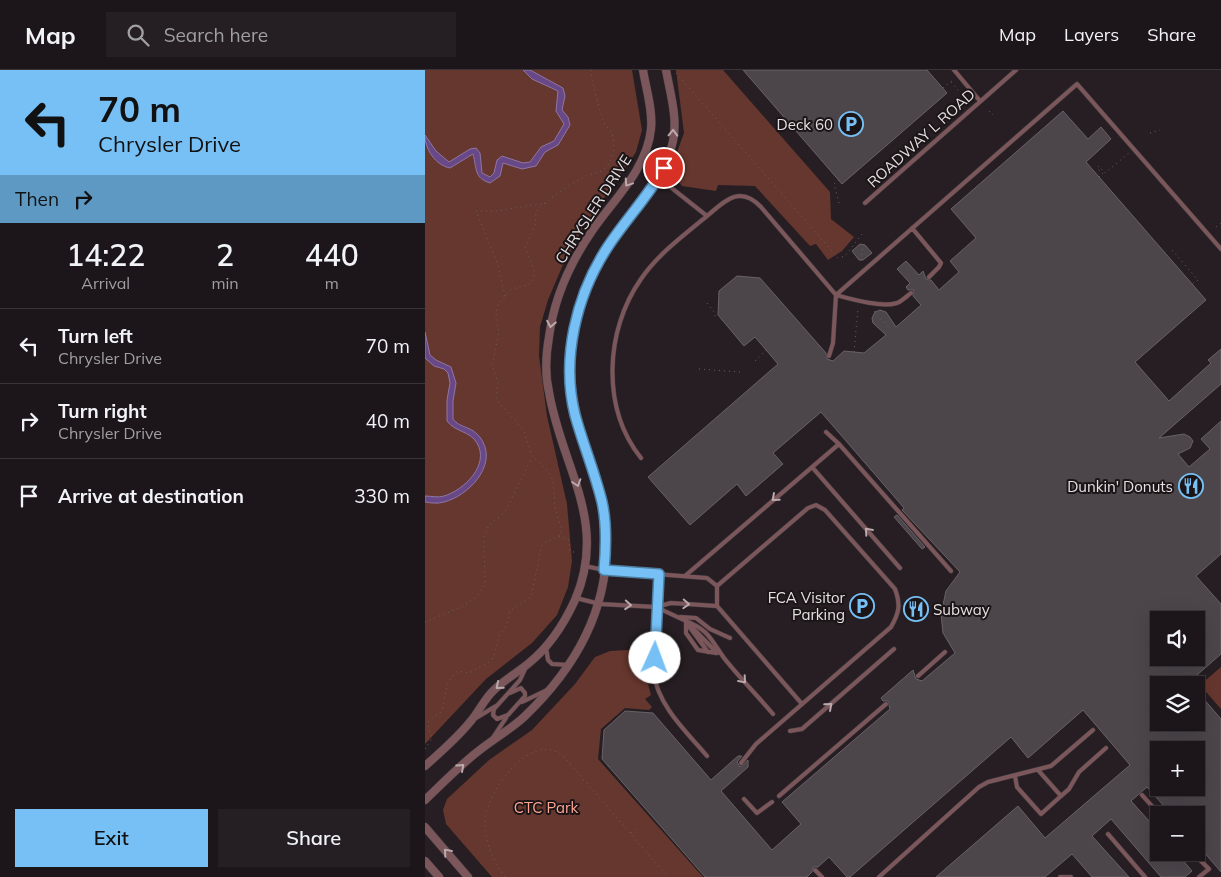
<!DOCTYPE html>
<html lang="en">
<head>
<meta charset="utf-8">
<style>
	:root { --surface:#1c161a; --page:#251f23; --text:#f1f3f6; --muted:#a09fa2; --line:#3a3539; --accent:#76c0f6 }
	body { margin:0; font-family:Mulish,sans-serif; background:var(--page); color:var(--text); height:100vh; display:flex; flex-direction:column; font-size:19px; white-space:nowrap }
	* { box-sizing:border-box; margin:0 }
	p { font-size:16px; color:var(--muted) }
	.icon { flex:none; width:28px; height:28px; fill:none; stroke:currentColor; stroke-width:2; stroke-linecap:round; stroke-linejoin:round }
	.map { position:relative; flex:1; overflow:hidden }
	.side { display:flex; flex-direction:column; background:var(--surface); width:425px }
	.side>* { flex:none }
	.top-card { background:#76c0f6; color:#111; overflow:hidden }
	.buttons { position:absolute; left:725px; top:541px; display:grid; gap:10px }
	.buttons a { display:grid; place-items:center; width:55px; height:55px; border-radius:0px; background:var(--surface); box-shadow:0 5px 20px #0002,0 0 0 1px var(--line); font-size:25px }
	.pin { position:absolute; display:grid; place-items:center; width:42px; height:42px; color:#fff; margin:-21px; border:2px solid #fff; border-radius:50%; box-shadow:0 1px 5px #0007 }
	.me { position:absolute; width:55px; margin:-28px; rotate:2deg; stroke-linejoin:round; filter:drop-shadow(0 0 4px #0008) }
	.turn { display:flex; align-items:center; gap:18px; height:105px; padding:0 15px; font-size:22px }
	.turn .icon { width:65px; height:65px; stroke-width:2.5 }
	.turn b { display:block; font-size:35px; line-height:42px }
	.then { display:flex; align-items:center; height:48px; padding:0 15px; background:#0003; gap:10px; font-size:19px }
	.eta { display:flex; justify-content:space-evenly; align-items:center; height:85px; text-align:center }
	.eta b { font-size:30px; font-weight:600; line-height:35px }
	.cta { display:flex; gap:10px; margin-top:auto; padding:10px 15px }
	.cta a { flex:1; height:58px; border-radius:0px; background:var(--accent); color:#111; font-size:20px; font-weight:600; line-height:58px; text-align:center }
	.cta a+a { background:var(--page); color:var(--text) }
	ul { padding:0; list-style:none }
	li { display:flex; align-items:center; gap:15px; height:75px; padding:0 15px; border-top:1px solid var(--line) }
	li div { flex:1 }
	li b { display:block; font-size:19px }
	li em { font-style:normal }
	header { display:flex; align-items:center; gap:30px; box-sizing:border-box; height:70px; padding:0 25px; background:var(--surface); border-bottom:1px solid var(--line) }
	header strong { font-size:24px }
	nav { display:flex; gap:28px; margin-inline-start:auto; font-size:18px }
	.search { width:350px; height:45px; background:var(--page); display:flex; align-items:center; gap:12px; box-sizing:border-box; padding:0 18px; border-radius:0px; color:var(--muted); font-size:19px }
	main { display:flex; flex:1; min-height:0 }
	.map>svg:first-child { display:block }
</style>
</head>
<body>
<header>
<strong>Map</strong>
<div class="search"><svg class="icon" aria-label="search" viewBox="0 0 24 24"><circle cx="10" cy="10" r="6"/><path d="M15 15l6 6"/></svg>Search here</div>
<nav><a>Map</a><a>Layers</a><a>Share</a></nav>
</header>
<main>
<section class="side">
<div class="top-card">
<div class="turn"><svg class="icon" aria-label="left" viewBox="0 0 24 24"><path d="M17 20v-9H6M10 6l-5 5 5 5"/></svg><div><b>70 m</b>Chrysler Drive</div></div>
<div class="then">Then<svg class="icon" aria-label="right" viewBox="0 0 24 24"><path d="M7 20v-9h11M14 6l5 5-5 5"/></svg></div>
</div>
<div class="eta">
<div><b>14:22</b><p>Arrival</p></div>
<div><b>2</b><p>min</p></div>
<div><b>440</b><p>m</p></div>
</div>
<ul>
<li><svg class="icon" aria-label="left" viewBox="0 0 24 24"><path d="M17 20v-9H6M10 6l-5 5 5 5"/></svg><div><b>Turn left</b><p>Chrysler Drive</p></div><em>70 m</em></li>
<li><svg class="icon" aria-label="right" viewBox="0 0 24 24"><path d="M7 20v-9h11M14 6l5 5-5 5"/></svg><div><b>Turn right</b><p>Chrysler Drive</p></div><em>40 m</em></li>
<li><svg class="icon" aria-label="arrive" viewBox="0 0 24 24"><path d="M6 21V4h12l-3 4 3 4H6"/></svg><div><b>Arrive at destination</b></div><em>330 m</em></li>
</ul>
<div class="cta"><a>Exit</a><a>Share</a></div>
</section>
<div class="map">
<svg width="796" height="807" viewBox="0 0 796 807">
	<rect width="100%" height="100%" fill="#261e22"/>
	<!-- green -->
	<path fill="#66372e" d="M0,0H207L217,60L211,82L157,160L137,197L123,230L115,257L114,286L122,346L142,434L147,491L143,517L132,545L107,573L61,609L0,674Z
		M251,0H298L405,122L406,149L429,167L417,181L403,190L391,174L385,176L330,116L293,115L291,121L257,116L245,101L259,63Z
		M220,579L222,610L226,625L220,629L227,637L224,640L200,638L176,659L173,689L278,807H67L21,754L18,740L22,729L64,690L107,660L150,614L170,587L185,581Z
		M796,597V639L775,615Z"/>
	<!-- water -->
	<path fill="#694888" stroke="#8e76a3" d="M98,0H105L138,18L140,26L137,40L143,47L145,55L133,75L120,82L111,96L97,99L78,93L75,106L65,113C49,108 52,99 48,84L25,98C10,95 0,79 0,65L11,81L24,92L45,79L51,78L55,83L57,103L65,107L69,103L72,90L77,86L98,93L105,92L116,77L129,71L139,54L131,41L133,21L107,9Z
		M0,262L5,285L11,290L26,297L31,313L28,331V349C35,359 49,355 58,372C71,397 43,426 19,432C13,434 6,433 0,432V426C7,426 13,428 19,426C39,420 65,395 52,373C45,361 30,362 22,351V330L25,313L23,303L19,299L9,296L0,288Z"/>
	<!-- building -->
	<path fill="#4c464b" stroke="#686268" fill-rule="evenodd" d="M318,0H502L522,23L417,114Z
		M638,41L663,69L676,57L686,69L661,92L781,230L710,292L744,331L786,293L783,290L796,279V314L734,368L759,364L765,367L768,371L765,378L753,384L764,397L785,379L776,369L796,351V484L771,506L796,534V584L764,612L767,615H734V652H771V620L796,649V802L771,773V745H747L722,717L706,731L734,762V782H751L767,801L760,807H736L686,749L667,766L704,807H667L647,784L620,807H511L593,736L620,768L705,695L658,640L603,688L586,667L425,807H422L404,787L393,797H388L387,802L382,807H280L177,689L179,660L200,641L228,643L286,710L313,686H317L312,692L315,697L323,690V697L296,721L347,780L376,754L357,732L465,639L463,631H458L456,628L488,600L491,609L497,611L530,583L518,563L516,544L521,521L535,502L477,440L479,438L396,342L348,383L358,394L321,426L312,414L265,455L223,407L353,294L330,267L319,276L293,245L294,221L312,206L335,208L401,283L402,289L408,291L419,281L439,283L461,265L448,253L447,248L450,242L455,240L461,242L471,257L496,235L488,226L489,220H483L481,217L485,213L472,199L481,191L494,205L498,201L501,209L506,210L514,220L534,202L525,191L551,168L526,139ZM734,550H771V588H734ZM734,680H771V718H734Z
		M435,174L440,175L447,183L438,190H434L427,181Z
		M472,445L500,477L497,479L469,447Z"/>
	<g fill="none" stroke-linecap="round" stroke-linejoin="round">
		<defs>
			<path id="service" d="M529,0L555,31
				M234,108L282,146C301,130 315,115 336,137L411,225L408,273L404,286
				M440,133L591,0
				M487,158L516,193L514,197L504,207
				M411,225L652,14L796,179
				M411,225C426,229 457,238 472,233C477,231 482,226 486,223
				M401,362L414,374L526,501
				M216,388C176,338 180,260 216,209C233,184 259,165 282,146
				M387,397L475,498
				M160,496L179,500L282,508L292,516
				M234,504L228,602C234,637 260,660 282,686
				M260,506L414,374
				M151,528L175,534L231,537L246,533L292,536
				M231,537L261,551L292,583
				M255,547L271,548L285,559L305,568
				M261,551C284,560 286,570 299,588C314,607 332,625 348,644
				M261,551V563L273,580L291,583
				M263,555L283,582
				M121,577L123,590L127,594L144,595
				M493,606L520,582
				M85,623L96,618L100,623V626L83,645L72,649L68,645L69,639L95,610L101,597
				M97,632L122,620
				M51,648L71,636
				M365,661L377,659L469,579
				M67,669L81,648
				M316,693L331,674L466,557C474,543 476,535 470,519L400,440L391,435L383,438L292,516V536L377,634
				M613,700L636,726L644,719L654,702L681,678
				M590,706L592,717L616,744L636,726
				M717,725L735,745
				M354,726L461,634
				M319,729L332,743L347,732
				M683,764L720,807
				M767,782L784,799L774,807
				M390,800L397,807
				M454,807L554,717L563,712L626,696L668,660
				M635,807H646"/>
			<path id="minor" d="M0,696C16,682 32,668 45,652C54,642 59,629 69,620C79,610 92,603 104,593C125,576 139,554 150,530C184,451 136,396 124,322C120,305 121,284 124,267C129,228 145,193 167,161C189,129 222,99 226,59C228,40 221,19 218,0
				M0,730C18,713 36,694 56,679C70,668 86,659 99,647C160,589 194,518 177,433C174,419 169,406 165,393C149,337 135,296 154,237C161,216 170,194 183,177C206,143 240,112 248,71C253,49 245,22 241,0
				M0,757L43,807
				M0,791L14,807"/>
		</defs>
		<!-- service casing -->
		<use href="#service" stroke="#41393d" stroke-width="5"/>
		<!-- minor casing -->
		<use href="#minor" stroke="#41393d" stroke-width="9"/>
		<!-- path -->
		<path stroke="#676064" stroke-width="1" stroke-dasharray="1 4" stroke-linecap="butt" d="M251,3L413,188L420,186L438,163
			M526,12L542,30
			M518,18L529,9
			M564,41L568,45
			M725,63L735,60
			M674,107L678,104L672,98L674,96L680,103L704,83
			M414,110L409,114L414,133
			M791,157L796,153
			M747,180L773,210L767,214
			M436,190L438,174
			M80,226L73,195L51,141H72L121,133
			M282,233L290,243V249
			M449,241L465,259
			M429,282L433,238
			M330,291L341,280
			M274,299L315,302
			M134,466L144,470L145,481L152,483
			M0,552L36,537L52,527L60,514L59,467L64,455L80,442L107,387
			M0,679L7,668L3,658L4,650L16,642C22,629 17,612 33,601L44,603L63,593L69,587L74,566L81,556L85,541L106,527L117,474L134,466L137,460L130,438L128,410L121,399L107,386L98,359L71,329L73,313L67,295L74,262L71,245L73,234L87,219L103,215L109,209V199L100,178L110,156L111,142C123,128 142,117 157,108C164,104 172,104 179,99C188,92 191,74 187,64C186,59 183,58 180,55C177,49 165,6 166,0
			M206,763L212,758
			M80,807C68,791 59,770 60,750C62,721 107,658 139,687L243,807"/>
		<!-- service -->
		<use href="#service" stroke="#7b575b" stroke-width="4"/>
		<!-- minor -->
		<use href="#minor" stroke="#7b575b" stroke-width="8"/>
	</g>
	<!-- one-way arrows -->
	<defs><path id="oneway-chevron" d="M-2-3.5L2.5 0L-2 3.5" fill="none" stroke-width="1.6" stroke-linecap="round" stroke-linejoin="round" transform="scale(1.25)"/></defs>
	<g stroke="#bba9ac">
		<use href="#oneway-chevron" transform="translate(248 63) rotate(-88)"/>
		<use href="#oneway-chevron" transform="translate(203 113) rotate(124)"/>
		<use href="#oneway-chevron" transform="translate(126 254) rotate(101)"/>
		<use href="#oneway-chevron" transform="translate(152 413) rotate(72)"/>
		<use href="#oneway-chevron" transform="translate(350 428) rotate(139)"/>
		<use href="#oneway-chevron" transform="translate(443 461) rotate(-131)"/>
		<use href="#oneway-chevron" transform="translate(261 534) rotate(3)"/>
		<use href="#oneway-chevron" transform="translate(203 535) rotate(4)"/>
		<use href="#oneway-chevron" transform="translate(318 610) rotate(49)"/>
		<use href="#oneway-chevron" transform="translate(74 616) rotate(140)"/>
		<use href="#oneway-chevron" transform="translate(404 636) rotate(-41)"/>
		<use href="#oneway-chevron" transform="translate(36 697) rotate(-42)"/>
		<use href="#oneway-chevron" transform="translate(22 782) rotate(-131)"/>
	</g>
	<g fill="none" stroke-linecap="round" stroke-linejoin="round">
		<defs>
			<path id="route" d="M230,588L234,504L179,500C181,478 182,454 177,432C170,403 158,374 150,345C136,289 151,226 182,178C200,150 223,127 239,98"/>
		</defs>
		<!-- route casing -->
		<use href="#route" stroke="#4d7da0" stroke-width="12"/>
		<!-- route -->
		<use href="#route" stroke="#76c0f6" stroke-width="9"/>
	</g>
	<!-- icons -->
	<defs>
		<symbol id="parking-ring" viewBox="-11 -11 22 22"><circle r="9.5" fill="#1c1518" stroke="#76c0f6" stroke-width="1.5"/><path d="M-3.5-5.5H1a3.5 3.5 0 0 1 0 7H-1V5.5H-3.5ZM-1-3.4V-.6H.8a1.4 1.4 0 0 0 0-2.8Z" fill="#76c0f6"/></symbol>
		<symbol id="restaurant-ring" viewBox="-11 -11 22 22"><circle r="9.5" fill="#1c1518" stroke="#76c0f6" stroke-width="1.5"/><path d="M-5-6h1v4h1v-4h1v4h1v-4h1v5L-1.5 .5V6h-2V.5L-5-1ZM5-6V6H3V1.5H1.5Q1.5-4 5-6Z" fill="#76c0f6"/></symbol>
	</defs>
	<g fill-rule="evenodd">
		<use href="#parking-ring" x="412" y="40" width="28" height="28"/>
		<use href="#restaurant-ring" x="752" y="402" width="28" height="28"/>
		<use href="#parking-ring" x="423" y="522" width="28" height="28"/>
		<use href="#restaurant-ring" x="477" y="525" width="28" height="28"/>
	</g>
	<g text-anchor="middle" dominant-baseline="central" stroke-width="4" stroke-linejoin="round" paint-order="stroke">
		<!-- poi labels -->
		<g font-size="15" fill="#e5e0e2" stroke="#1c1518" text-anchor="end">
			<text x="408" y="54">Deck 60</text>
			<text x="748" y="416">Dunkin' Donuts</text>
			<text x="420" y="527">FCA Visitor<tspan x="420" dy="17">Parking</tspan></text>
			<text x="508" y="539" text-anchor="start">Subway</text>
		</g>
		<!-- street labels -->
		<g font-size="15" fill="#e5e0e2" stroke="#1c1518">
			<text transform="translate(496 68) rotate(-42)">ROADWAY L ROAD</text>
			<text transform="translate(168 139) rotate(-57)">CHRYSLER DRIVE</text>
		</g>
		<!-- park labels -->
		<g font-size="15" fill="#fda592" stroke="#1c1518">
			<text x="121" y="737">CTC Park</text>
		</g>
	</g>
</svg>
<div class="buttons">
<a><svg class="icon" aria-label="sound" viewBox="0 0 24 24"><path d="M4 9h4l5-4v14l-5-4H4zM17 9q2 3 0 6"/></svg></a>
<a><svg class="icon" aria-label="layers" viewBox="0 0 24 24"><path d="M12 4l9 5-9 5-9-5zM3 14l9 5 9-5"/></svg></a>
<a>+</a>
<a>−</a>
</div>
<div class="pin" style="left:239px;top:98px;background:#d93025"><svg class="icon" aria-label="arrive" viewBox="0 0 24 24"><path d="M6 21V4h12l-3 4 3 4H6"/></svg></div>
<svg class="me" style="left:230px;top:588px" viewBox="-20 -20 40 40"><circle r="19" fill="#fff"/><path d="M0-13L10 11 0 6-10 11z" fill="#76c0f6"/></svg>
</div>
</main>
</body>
</html>
